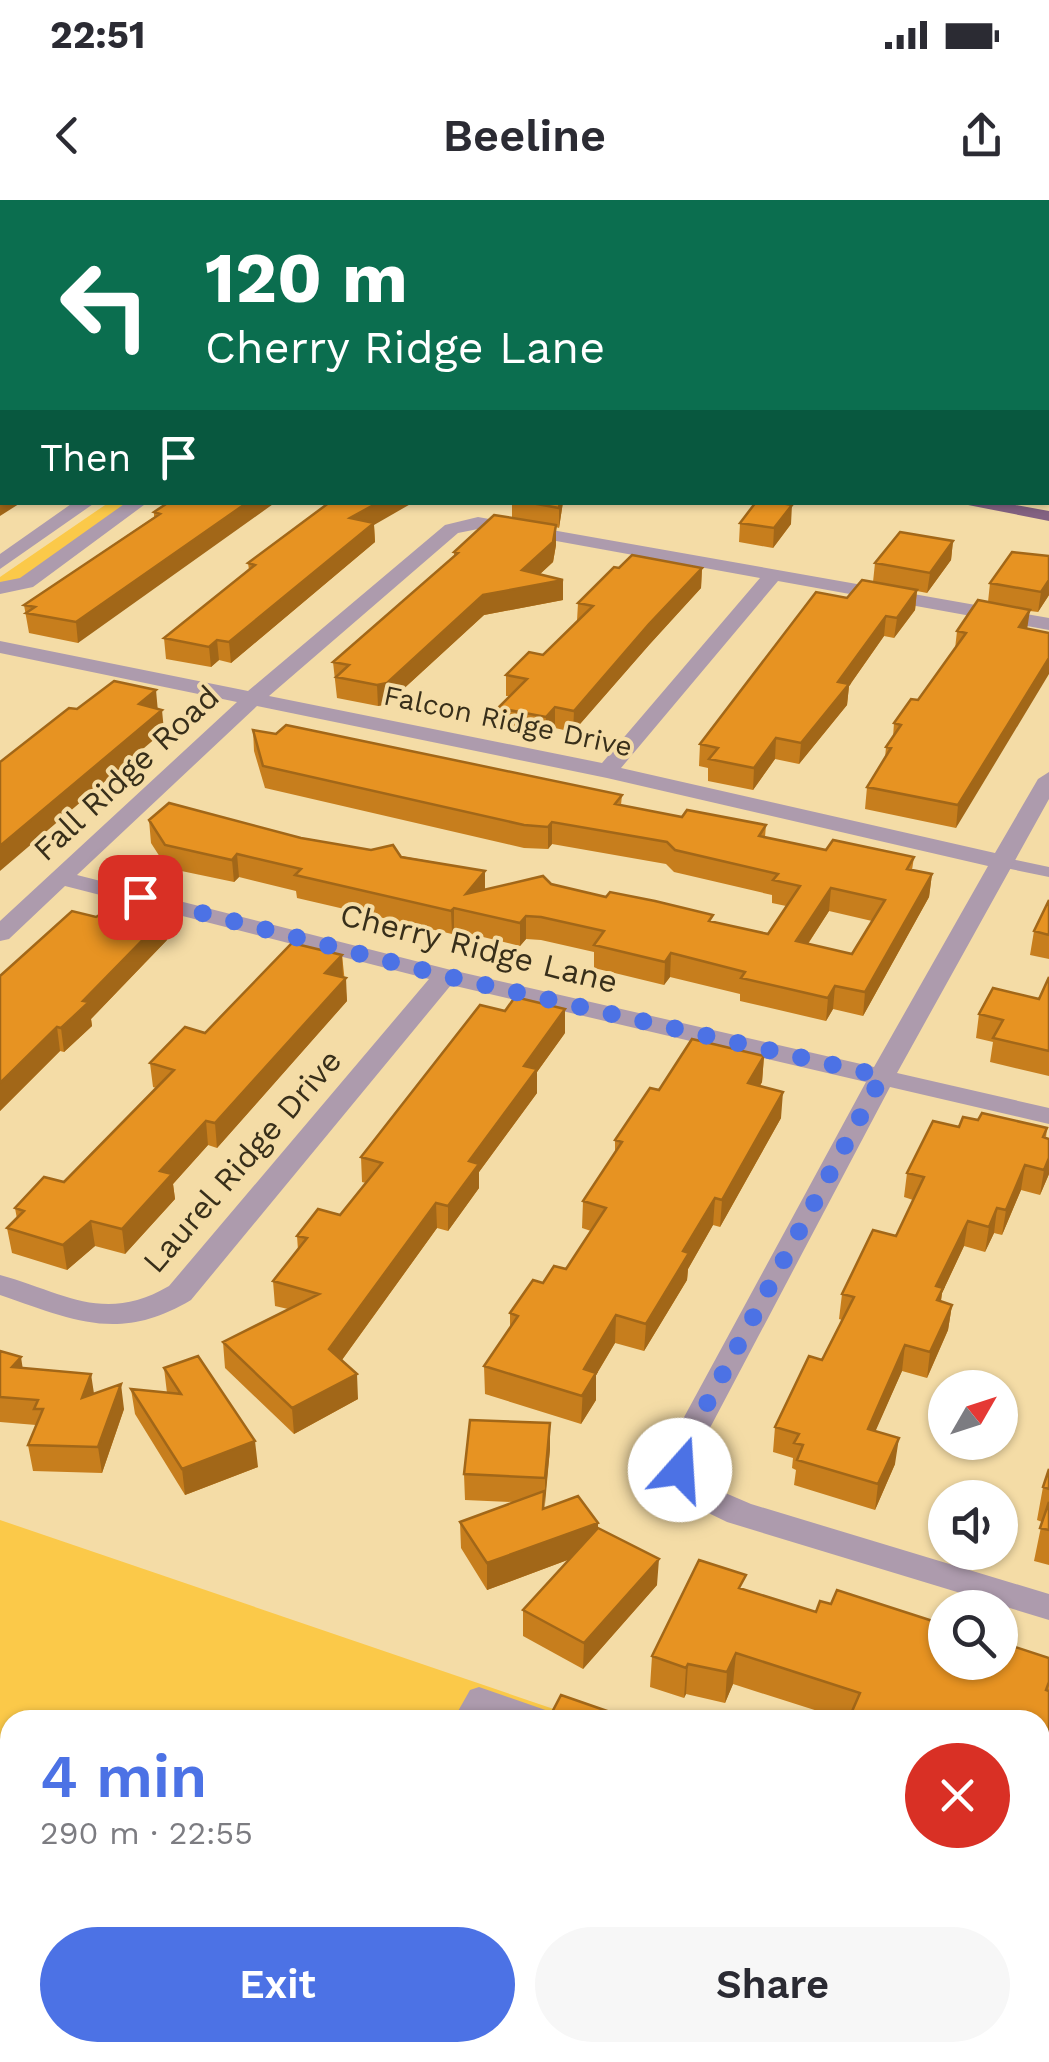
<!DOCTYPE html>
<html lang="en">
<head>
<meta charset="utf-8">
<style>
	:root { --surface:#fff; --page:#f7f7f7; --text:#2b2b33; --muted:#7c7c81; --accent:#4c72e5 }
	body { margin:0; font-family:"Work Sans",sans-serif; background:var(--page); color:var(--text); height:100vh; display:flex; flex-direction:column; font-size:38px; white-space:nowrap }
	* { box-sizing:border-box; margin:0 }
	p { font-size:32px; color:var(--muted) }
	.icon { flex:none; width:55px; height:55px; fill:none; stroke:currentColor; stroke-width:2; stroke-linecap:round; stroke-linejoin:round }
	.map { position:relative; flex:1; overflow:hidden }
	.drawer { position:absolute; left:0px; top:1510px; width:1050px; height:352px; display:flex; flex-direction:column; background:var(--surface); border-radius:30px 30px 0 0; box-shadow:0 2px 8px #0004 }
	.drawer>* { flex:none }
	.hud { position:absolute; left:0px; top:0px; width:1050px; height:305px; box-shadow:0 2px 8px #0004; background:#0b6e4f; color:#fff; overflow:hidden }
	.needle { width:65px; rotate:51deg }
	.fabs { position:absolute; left:928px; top:1170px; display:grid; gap:20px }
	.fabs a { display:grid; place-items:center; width:90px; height:90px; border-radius:50%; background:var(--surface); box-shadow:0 2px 8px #0004; font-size:50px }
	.pin { position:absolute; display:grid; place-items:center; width:85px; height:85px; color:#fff; margin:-42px; border-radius:20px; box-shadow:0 5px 15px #0006 }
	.me { position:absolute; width:110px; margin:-55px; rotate:19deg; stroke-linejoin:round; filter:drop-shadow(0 0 8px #0008) }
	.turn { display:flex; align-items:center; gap:35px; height:210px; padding:0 40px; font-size:45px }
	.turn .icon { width:130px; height:130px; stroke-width:2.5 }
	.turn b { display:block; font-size:70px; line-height:85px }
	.then { display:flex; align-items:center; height:95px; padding:0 40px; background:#0003; gap:20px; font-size:38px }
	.round { display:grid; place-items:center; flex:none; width:105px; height:105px; border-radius:52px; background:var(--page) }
	.headline { display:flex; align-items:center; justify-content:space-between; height:170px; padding:0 40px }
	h1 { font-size:60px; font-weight:600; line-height:75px; color:var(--accent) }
	.primary-button { display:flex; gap:20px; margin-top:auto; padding:20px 40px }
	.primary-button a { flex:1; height:115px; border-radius:60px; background:var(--accent); color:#fff; font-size:40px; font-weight:600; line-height:115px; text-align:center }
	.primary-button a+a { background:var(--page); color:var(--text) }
	.status { display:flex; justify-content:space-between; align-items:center; height:70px; padding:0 50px; background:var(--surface); direction:ltr }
	.status svg { height:28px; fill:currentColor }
	header { display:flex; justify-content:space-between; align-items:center; height:130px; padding:0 40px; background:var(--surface); font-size:45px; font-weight:600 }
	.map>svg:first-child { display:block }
</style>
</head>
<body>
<div class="status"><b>22:51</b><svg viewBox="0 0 49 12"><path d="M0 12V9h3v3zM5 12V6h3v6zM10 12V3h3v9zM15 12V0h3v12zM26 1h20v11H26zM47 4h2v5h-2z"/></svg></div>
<header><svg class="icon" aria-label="back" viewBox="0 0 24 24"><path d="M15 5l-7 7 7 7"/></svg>Beeline<svg class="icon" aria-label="share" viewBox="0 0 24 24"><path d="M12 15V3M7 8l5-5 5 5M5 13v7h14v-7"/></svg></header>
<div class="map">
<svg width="1049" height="1862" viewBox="0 0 1049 1862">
	<rect width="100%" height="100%" fill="#f4dca6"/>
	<!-- green -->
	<path fill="#fbc949" d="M108,303H134L20,379L0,383V377Z
		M0,1320L586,1520H10V1852H1040V1675L1049,1678V1862H0Z"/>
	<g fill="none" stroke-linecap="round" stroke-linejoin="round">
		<!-- service -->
		<path fill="#ad9bad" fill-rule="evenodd" d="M1002,657L1049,667V677L996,666L993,662Z
			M479,1487L554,1513L558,1520H514L485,1510L480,1520H453L470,1490Z
			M0,1547L10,1551V1573L0,1570Z
			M1040,1685L1049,1688V1712L1040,1709Z
			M250,1852H281L276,1862H246Z
			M548,1852H599L603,1862H553Z
			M715,1852H745L741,1862H711Z"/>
		<!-- minor -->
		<path fill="#ad9bad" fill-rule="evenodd" d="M74,302H96L0,369V354Z
			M127,302H148L33,387L0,394V382L20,378Z
			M478,317L1049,418V430L778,381L621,568L995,653L1038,579L1049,572V599L897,873L1049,908V924L890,887L702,1243L697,1268L716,1289L751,1304L1049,1394V1420L727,1322L692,1305L664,1270L670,1243L866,882L451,785L191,1100C119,1143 73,1120 0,1095V1075C65,1093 104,1124 169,1086L429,779L65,686L9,739L0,741V721L237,502L0,453V441L248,491L445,325ZM478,329L506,332L760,378L602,563L269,496L458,333ZM257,506L607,578L988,666L874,867L447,769L77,675Z"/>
		<!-- primary -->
		<path fill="#836282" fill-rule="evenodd" d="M0,114L2,115V124H0Z
			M0,142H2V152H0Z
			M1048,278H1049V288H1048Z
			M953,302H999L1049,311V321Z"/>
	</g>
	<!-- wall -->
	<path fill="#c77e1d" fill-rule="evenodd" d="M0,0H551L548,2H2V70H0Z
		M169,302L78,443L29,433L24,405L154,317V312Z
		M512,302H563L559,328L556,327V345L553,362L540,374L563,380V400L484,415L387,504L378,506L337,498L333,462L454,357V352L512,318Z
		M740,323L791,324L773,348L739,342Z
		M374,325L375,342L231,463L219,460L211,467L166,459L164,438L249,370L248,363Z
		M953,341L951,360L927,393L917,391L915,410L894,438L884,436L849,486L847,505L799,564L775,559L753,590L708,581V568L699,566L700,544L847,398L873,382L875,363Z
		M1049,356V395L1038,412L1030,411L956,628L865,609L867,587L885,558L886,547L893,537L894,523L918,500L955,449L957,431L988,402L990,383Z
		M619,368H702L701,388L649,445L573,532L555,528L545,539L499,529L498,508L510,496H506V475L543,455L577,421L578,403Z
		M253,530L622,595L621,605L682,617L766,625L765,637L826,650L914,657L912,670L932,674L929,697L863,816L833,809L826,821L740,801V794L670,777L664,785L594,768V752L541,740L526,739L520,746L454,730L452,734L297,698L296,691L239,677L234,682L167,668L151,643L149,620L301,638L485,671V689L551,684L768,734L786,706L772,703V695L674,672L666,664L552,644L548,649L524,648L265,588L254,551ZM829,711L872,721L852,754L808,744Z
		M1049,700V759L1030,755L1034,731Z
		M167,740L91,819L92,826L64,852L60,851L0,911V776Z
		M342,755L347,801L217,948L208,945L173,984L175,999L125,1054L95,1046L67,1070L12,1053L7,1028L17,1019L15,1008L64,982L156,888L153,887L150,863Z
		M1049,777V876L990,862L993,842L976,838L979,814L1039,799Z
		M565,833L537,872V893L479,972V988L448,1031L437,1028L342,1160L358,1199L294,1234L225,1168L223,1142L288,1109L275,1106L273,1081L298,1050L297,1036L340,1015L366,983L362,982L361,957Z
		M764,856L762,882L760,886L781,918L720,1027L713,1025L688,1069L687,1080L644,1151L615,1143L596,1175V1200L581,1224L485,1194L484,1166L510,1128V1113L543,1083L566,1069L591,1031L582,1028L583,1001L615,953V940L659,890Z
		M978,920L1047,928L1046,938L1049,974L1040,995L1021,990L1002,1035L994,1033L985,1052L964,1046L942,1093L941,1101L952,1105L948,1130L927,1178L902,1171L875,1231L895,1264L875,1310L794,1285L796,1270L792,1268L793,1258L773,1252L775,1227L822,1160L842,1120L839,1119L842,1094L896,1036L913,1000L904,997L907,973L959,927Z
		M0,1151L23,1168L94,1194L124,1209L102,1273L33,1271L28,1245L36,1225L0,1222Z
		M164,1168L258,1267L185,1295L135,1214L131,1189L167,1193Z
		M550,1223V1249L544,1308L598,1323V1329L657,1385L583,1469L523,1436V1410L570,1359L487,1390L461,1348L460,1322L513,1302L465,1300L464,1274Z
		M1049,1269V1365L1034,1361L1042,1322L1037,1320L1043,1287Z
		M744,1390L816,1412L1049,1458V1578L1040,1575V1520H846L733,1484L725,1503L686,1494L684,1498L650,1487L652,1456Z"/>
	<!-- shaded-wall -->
	<path fill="#a26718" d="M529,0H551L548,2H525Z
		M774,0H791L788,2H771Z
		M2,247V302H22L0,316V248Z
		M248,302H276L78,443L76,422Z
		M379,302H414L374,325L375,342L231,463L229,442L350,318Z
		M560,302H563L559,328V308Z
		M792,305L791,324L773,348L774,328Z
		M556,325V345L553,362L526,387L563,380V400L484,415L387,504L378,506L377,485L483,395L522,370Z
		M953,341L951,360L927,393L930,373Z
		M702,368L701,388L649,445L573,532L574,511L649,424Z
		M1049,380V395L1038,412L1041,392Z
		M917,390L915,410L894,438L897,418Z
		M1030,410L1027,430L1019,427Z
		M886,416L884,436L849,486L847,505L799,564L801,543L838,482Z
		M217,440L219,460L211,467L209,447Z
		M1049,458V474L956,628L958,605Z
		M156,490L158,512L139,504Z
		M555,507V528L545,539L546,517Z
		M162,510L164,531L0,671V646Z
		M776,538L775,559L753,590L754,568Z
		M552,622V644L548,649V627Z
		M237,654L239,677L234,682L232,660Z
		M485,671V694H466Z
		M932,674L929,697L863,816L865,792Z
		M831,688L829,711L794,765L796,741Z
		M454,708V730L452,734L451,711Z
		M526,716V739L520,746V723Z
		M165,717L167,740L91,819L92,826L64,852L61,828L83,801Z
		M671,753L670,777L664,785L665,762Z
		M342,755L343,778L325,773Z
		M346,778L347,801L217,948L215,923Z
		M835,786L833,809L826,821L828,798Z
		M565,809V833L537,872V893L479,972V988L448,1031V1006L469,961L524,866Z
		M57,827L60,851L0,911V883Z
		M764,856L762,882L746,910L748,883Z
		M783,892L781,918L720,1027L722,1000Z
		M206,921L208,945L173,984L175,999L125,1054L122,1029L160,971Z
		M1049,958V974L1040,995L1044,970Z
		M1025,965L1021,990L1002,1035L1006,1010Z
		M715,998L713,1025L688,1069L687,1080L644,1151L646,1124L683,1051Z
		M436,1003L437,1028L331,1175L329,1149Z
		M997,1008L994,1033L985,1052L989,1027Z
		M91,1021L95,1046L67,1070L63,1045Z
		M968,1021L964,1046L942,1093L939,1113L936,1086Z
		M952,1105L948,1130L927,1178L930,1152Z
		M616,1115L615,1143L596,1175V1200L581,1224L584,1169Z
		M905,1145L902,1171L865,1255L868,1229Z
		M21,1157L25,1183L12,1167Z
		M91,1174L95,1200L82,1198Z
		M357,1174L358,1199L294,1234L292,1208Z
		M121,1184L124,1209L102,1273L98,1247Z
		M550,1223V1249L545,1304V1278Z
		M899,1238L895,1264L875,1310L878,1284Z
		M255,1241L258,1267L185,1295L182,1269Z
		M598,1323L597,1349L487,1390V1363Z
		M659,1359L657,1385L583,1469L584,1443Z
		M736,1453L733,1484L725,1503L727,1472Z
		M688,1464L686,1494L684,1498L686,1468Z"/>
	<!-- building -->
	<path fill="#e79322" stroke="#a26718" stroke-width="2.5" fill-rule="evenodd" d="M0,0H529L525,2H2V15H0Z
		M620,0H774L771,2H617Z
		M861,0H1018L1015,2H858Z
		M0,28H2V54H0Z
		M1049,74V138L1048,140V76Z
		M1048,145H1049V174H1048Z
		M0,149H2V247L0,248Z
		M0,260H2V276L0,278Z
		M169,302H248L76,422L26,413L35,407L24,405L160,314L154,312Z
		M330,302H379L350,318L374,323L229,442L217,440L209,447L164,438L255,365L248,363Z
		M526,302H560L559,308Z
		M756,302H776L792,305L774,328L740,323Z
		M494,315L556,325L553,342L522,370L563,380L483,395L387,483L377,485L336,477L349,465L333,462L458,353L454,352Z
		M900,332L953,341L930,373L875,363Z
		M1012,352L1049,356V380L1041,392L990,383Z
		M632,355L702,368L649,424L574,511L555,507L546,517L498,508L527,479L506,475L529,452L543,455L593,406L578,403L614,367L619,368Z
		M862,380L917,390L897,418L886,416L838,482L849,484L801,543L776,538L754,568L709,559L718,548L700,544L816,392L847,398Z
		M978,400L1030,410L1019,427L1049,433V458L958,605L867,587L891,548L886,547L901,525L894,523L911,499L918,500L966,433L957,431Z
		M114,481L156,490L139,504L162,510L0,646V562L69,508L77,509Z
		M286,525L622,595L615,604L682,617L687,610L766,625L759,636L826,650L833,640L914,657L907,669L932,674L865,792L835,786L828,798L741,778L745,772L671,753L665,762L594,745L604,731L541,717L526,716L520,723L454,708L451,711L295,675L301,669L237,654L232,660L165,645L149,620L169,603L301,638L371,650L393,645L401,657L485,671L466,694L543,676L551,684L606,697L610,692L655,701L713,715L709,721L768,734L800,686L773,680L778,674L675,650L667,642L552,622L548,627L524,625L263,566L253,530L276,534ZM831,688L885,700L852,754L796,741Z
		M1049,700V735L1034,731Z
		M116,705L165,717L83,801L89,802L61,828L57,827L0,883V776L72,711L96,717Z
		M292,743L342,755L325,773L346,778L215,923L206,921L160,971L172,974L122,1029L91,1021L63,1045L7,1028L24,1011L15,1008L44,977L64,982L174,870L150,863L185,827L205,833Z
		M1049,777V851L993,838L1003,820L979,814L993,788L1039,799Z
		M515,797L565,809L524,866L537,869L469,961L479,964L448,1006L436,1003L329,1149L357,1174L292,1208L223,1142L319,1094L273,1081L307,1038L297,1036L318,1009L340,1015L382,963L361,957L480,805L505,811Z
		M692,839L764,856L748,883L783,892L722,1000L715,998L683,1051L689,1053L646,1124L616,1115L584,1169L596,1173L582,1196L484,1166L518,1116L510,1113L533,1080L543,1083L554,1066L566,1069L606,1008L583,1001L622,942L615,940L650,888L659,890Z
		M982,913L1047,928L1043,937L1049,939V958L1044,970L1025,965L1006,1010L997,1008L989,1027L968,1021L936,1086L943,1088L937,1100L952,1105L930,1152L905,1145L868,1229L899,1238L878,1284L797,1260L803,1245L794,1243L799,1234L775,1227L809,1156L822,1160L854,1097L842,1094L873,1030L896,1036L924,977L907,973L933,921L959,927L963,917L978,920Z
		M0,1151L21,1157L12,1167L91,1174L82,1198L121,1184L98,1247L28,1245L43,1209H34L38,1200L0,1197Z
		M198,1156L255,1241L182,1269L131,1189L181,1194L164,1168Z
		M470,1220L550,1223L545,1278L464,1274Z
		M1049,1269V1289L1043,1287Z
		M544,1291L543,1309L578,1296L598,1323L487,1363L460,1322Z
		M1049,1302V1330L1040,1328Z
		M598,1328L659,1359L584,1443L523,1410Z
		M699,1360L746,1375L739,1388L816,1412L820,1401L831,1404L837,1390L945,1425V1462H1000V1442L1049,1458V1482L1046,1490L1049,1491V1546L1040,1543V1520H971L958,1516L957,1520H904L886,1514L884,1520H861L850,1516L860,1493L736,1453L727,1472L688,1464L686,1468L652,1456Z
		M561,1495L633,1520H548Z"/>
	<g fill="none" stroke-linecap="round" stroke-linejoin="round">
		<!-- route -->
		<path stroke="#4c72e5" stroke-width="18" stroke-dasharray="0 32.4" d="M140,697L446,776L882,876L686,1243L680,1270"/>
	</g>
	<g text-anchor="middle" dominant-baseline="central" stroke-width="8" stroke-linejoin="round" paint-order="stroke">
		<!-- far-street labels -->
		<g font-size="28" fill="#382f1a" stroke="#f4dca6">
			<text transform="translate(508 521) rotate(12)">Falcon Ridge Drive</text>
		</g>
		<!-- street labels -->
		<g font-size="32" fill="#382f1a" stroke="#f4dca6">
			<text transform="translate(126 573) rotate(-43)">Fall Ridge Road</text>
			<text transform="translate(479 748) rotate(14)">Cherry Ridge Lane</text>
			<text transform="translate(242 961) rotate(-49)">Laurel Ridge Drive</text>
		</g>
	</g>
</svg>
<div class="fabs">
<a><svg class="needle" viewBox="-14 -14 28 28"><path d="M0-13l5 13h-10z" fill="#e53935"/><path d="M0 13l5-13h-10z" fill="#7c7c81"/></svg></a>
<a><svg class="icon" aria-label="sound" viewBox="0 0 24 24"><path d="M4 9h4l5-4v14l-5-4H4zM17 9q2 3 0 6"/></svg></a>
<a><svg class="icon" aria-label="search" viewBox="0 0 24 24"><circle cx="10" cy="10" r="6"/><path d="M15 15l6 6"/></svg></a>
</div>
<div class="pin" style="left:140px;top:697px;background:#d93025"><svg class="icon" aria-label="arrive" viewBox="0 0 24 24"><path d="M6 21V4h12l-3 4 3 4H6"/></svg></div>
<svg class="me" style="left:680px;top:1270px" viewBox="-20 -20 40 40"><circle r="19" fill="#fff"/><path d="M0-13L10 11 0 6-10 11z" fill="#4c72e5"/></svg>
<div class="hud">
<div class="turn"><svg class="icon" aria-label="left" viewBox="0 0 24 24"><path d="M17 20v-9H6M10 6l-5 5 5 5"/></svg><div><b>120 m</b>Cherry Ridge Lane</div></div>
<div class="then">Then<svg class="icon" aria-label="arrive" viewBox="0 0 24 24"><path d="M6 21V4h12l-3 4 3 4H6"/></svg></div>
</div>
<section class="drawer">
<div class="headline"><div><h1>4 min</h1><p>290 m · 22:55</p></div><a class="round" style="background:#d93025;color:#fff"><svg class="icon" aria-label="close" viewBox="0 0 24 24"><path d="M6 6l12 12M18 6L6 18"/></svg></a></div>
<div class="primary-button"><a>Exit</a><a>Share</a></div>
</section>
</div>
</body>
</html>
